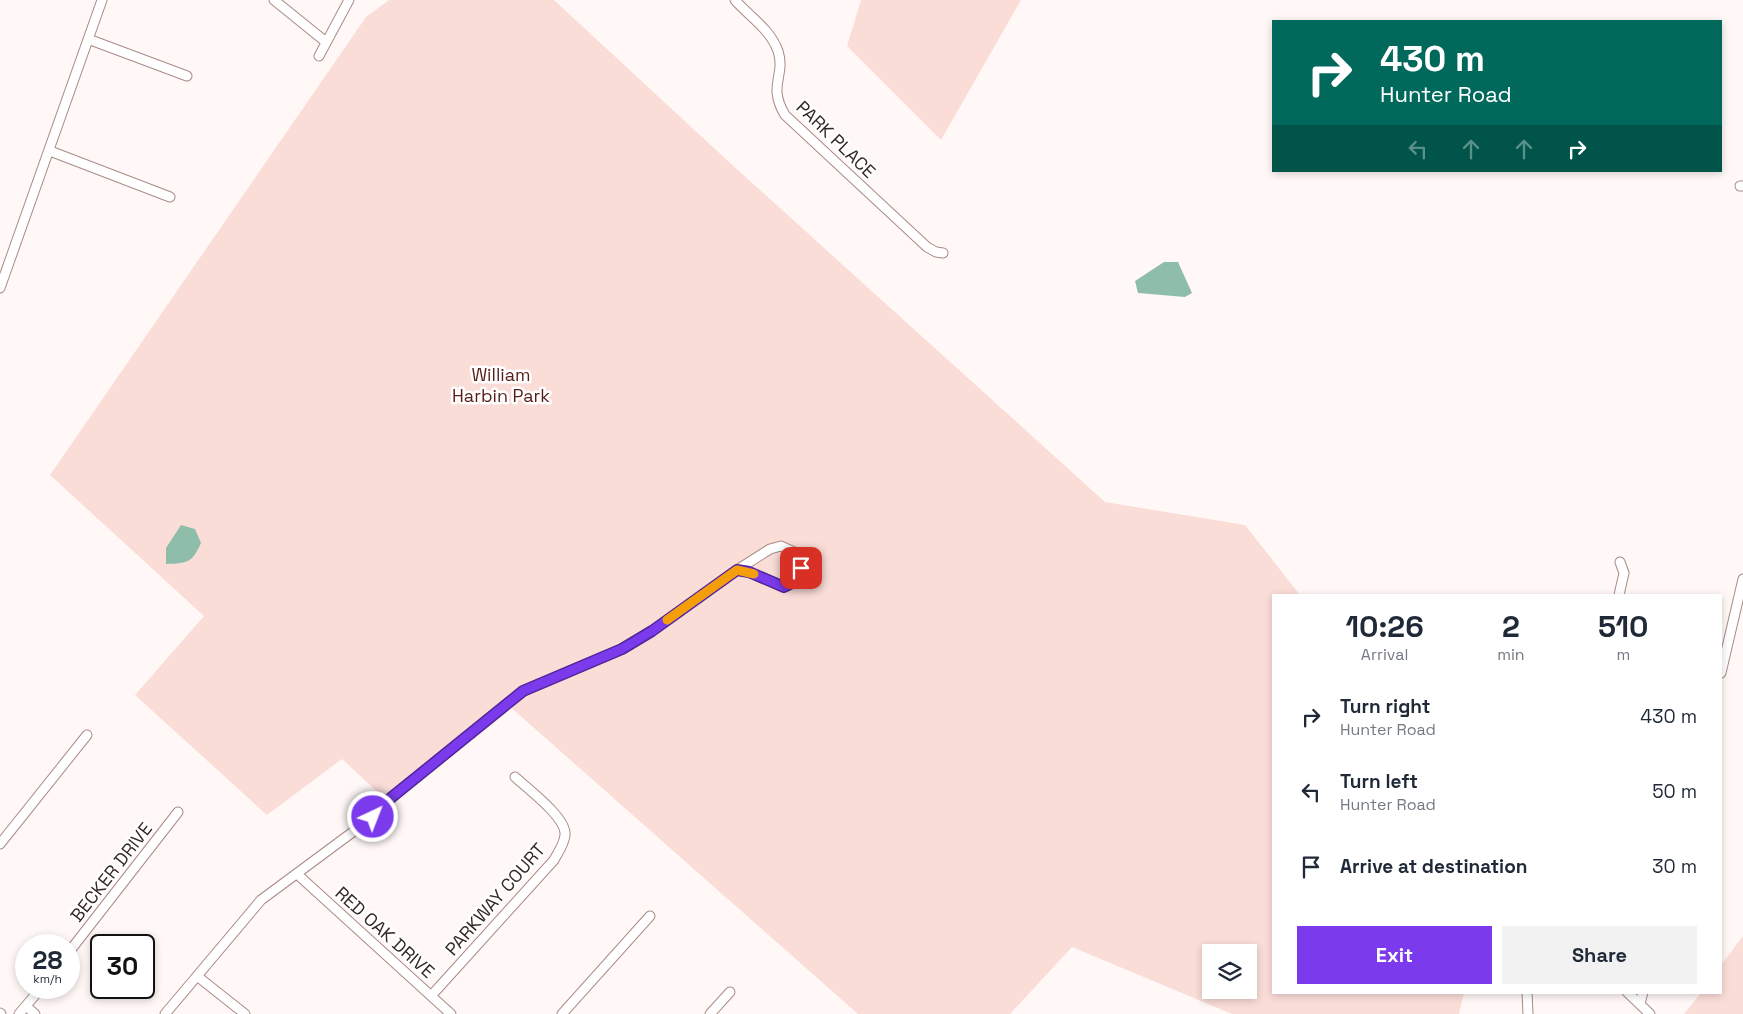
<!DOCTYPE html>
<html lang="en">
<head>
<meta charset="utf-8">
<style>
	:root { --surface:#fff; --page:#f2f2f3; --text:#1f2937; --muted:#747a83; --accent:#7c3aed }
	body { margin:0; font-family:"Space Grotesk",sans-serif; background:var(--page); color:var(--text); height:100vh; display:flex; flex-direction:column; font-size:19px; white-space:nowrap }
	* { box-sizing:border-box; margin:0 }
	p { font-size:16px; color:var(--muted) }
	.icon { flex:none; width:28px; height:28px; fill:none; stroke:currentColor; stroke-width:2; stroke-linecap:round; stroke-linejoin:round }
	.map { position:relative; flex:1; overflow:hidden }
	.sheet { position:absolute; left:1272px; top:594px; width:450px; height:400px; display:flex; flex-direction:column; background:var(--surface); border-radius:0px; box-shadow:0 2px 8px #0003 }
	.sheet>* { flex:none }
	.hud { position:absolute; left:1272px; top:20px; width:450px; height:152px; border-radius:0px; box-shadow:0 2px 8px #0003; background:#00695c; color:#fff; overflow:hidden }
	.buttons { position:absolute; left:1202px; top:944px; display:grid; gap:10px }
	.buttons a { display:grid; place-items:center; width:55px; height:55px; border-radius:0px; background:var(--surface); box-shadow:0 2px 8px #0003; font-size:25px }
	.speed { position:absolute; left:15px; top:934px; display:flex; gap:10px; font-size:25px; font-weight:700; text-align:center }
	.speed>* { display:grid; place-content:center; width:65px; height:65px; border-radius:50%; background:var(--surface); box-shadow:0 2px 8px #0003; line-height:1 }
	.speed small { font-size:12px; font-weight:400 }
	.speed .limit { border:2px solid #111; border-radius:8px; background:#fff; color:#111 }
	.pin { position:absolute; display:grid; place-items:center; width:42px; height:42px; color:#fff; margin:-21px; border-radius:10px; box-shadow:0 2px 8px #0006 }
	.me { position:absolute; width:55px; margin:-28px; rotate:43deg; stroke-linejoin:round; filter:drop-shadow(0 0 4px #0008) }
	.turn { display:flex; align-items:center; gap:18px; height:105px; padding:0 25px; font-size:22px }
	.turn .icon { width:65px; height:65px; stroke-width:2.5 }
	.turn b { display:block; font-size:35px; line-height:42px }
	.lanes { display:flex; align-items:center; height:48px; padding:0 25px; background:#0003; justify-content:center; gap:25px; direction:ltr }
	.lanes .off { opacity:.35 }
	.eta { display:flex; justify-content:space-evenly; align-items:center; height:85px; text-align:center }
	.eta b { font-size:30px; font-weight:700; line-height:35px }
	.button { display:flex; gap:10px; margin-top:auto; padding:10px 25px }
	.button a { flex:1; height:58px; border-radius:0px; background:var(--accent); color:#fff; font-size:20px; font-weight:700; line-height:58px; text-align:center }
	.button a+a { background:var(--page); color:var(--text) }
	ul { padding:0; list-style:none }
	li { display:flex; align-items:center; gap:15px; height:75px; padding:0 25px }
	li div { flex:1 }
	li b { display:block; font-size:19px }
	li em { font-style:normal }
	.map>svg:first-child { display:block }
</style>
</head>
<body>
<div class="map">
<svg width="1743" height="1014" viewBox="0 0 1743 1014">
	<rect width="100%" height="100%" fill="#fff8f7"/>
	<!-- green -->
	<path fill="#fbddd8" fill-rule="evenodd" d="M389,0H554L729,162L1105,502L1245,525L1300,595H1274V992L1464,993L1459,1014H1232L1072,947L1010,1014H858L507,704L387,801L342,759L267,815L135,695L204,616L50,475L366,17ZM1211,952H1249V990H1211Z
		M861,0H1021L941,140L847,46Z
		M1743,936V1014H1684L1701,993L1721,992V965Z"/>
	<!-- water -->
	<path fill="#8ebdaa" d="M1164,262H1178L1192,293L1185,297L1138,293L1135,281Z
		M181,525L195,529L201,543C192,563 188,563 166,564V548Z"/>
	<g fill="none" stroke-linecap="round" stroke-linejoin="round">
		<defs>
			<path id="minor" d="M274,0L326,42
				M735,0C750,17 770,29 778,51C786,76 767,85 785,115L927,247L936,252L943,253
				M88,39L187,76
				M319,56L349,0
				M50,151L170,197
				M1740,186H1743
				M0,288L102,0
				M1619,595L1624,573L1620,562
				M1721,673L1743,579
				M0,844L87,735
				M297,874L451,1014
				M69,952L178,812
				M197,976L245,1014
				M1527,992L1528,1014
				M1627,992L1650,1014
				M431,996L554,860C558,852 564,845 565,835C567,818 528,789 515,777
				M1640,1004L1643,992
				M26,1006L35,1014
				M0,1013L1,1014
				M19,1014L41,988
				M165,1014L261,900L373,817L387,801L523,691L622,649L652,631L737,570L770,549L781,546L794,552L799,559L801,568L794,582L784,587L749,572L737,570
				M562,1014L650,916
				M710,1014L730,992"/>
		</defs>
		<!-- minor casing -->
		<use href="#minor" stroke="#a98b86" stroke-width="11"/>
		<!-- minor -->
		<use href="#minor" stroke="#fff" stroke-width="9"/>
	</g>
	<g fill="none" stroke-linecap="round" stroke-linejoin="round">
		<defs>
			<path id="route" d="M373,817L387,801L523,691L622,649L652,631L737,570L749,572L784,587L794,582L801,568"/>
		</defs>
		<!-- route casing -->
		<use href="#route" stroke="#51269a" stroke-width="12"/>
		<!-- route -->
		<use href="#route" stroke="#7c3aed" stroke-width="9"/>
		<!-- slow -->
		<path stroke="#f59e0b" stroke-width="9" d="M667,620L737,570L754,574"/>
	</g>
	<g text-anchor="middle" dominant-baseline="central" stroke-width="5" stroke-linejoin="round" paint-order="stroke">
		<!-- street labels -->
		<g font-size="18" fill="#342826" stroke="#fff">
			<text transform="translate(836 139) rotate(44)">PARK PLACE</text>
			<text transform="translate(111 872) rotate(-52)">BECKER DRIVE</text>
			<text transform="translate(495 899) rotate(-49)">PARKWAY COURT</text>
			<text transform="translate(385 932) rotate(42)">RED OAK DRIVE</text>
		</g>
		<!-- park labels -->
		<g font-size="18" fill="#581f19" stroke="#fff">
			<text x="501" y="374">William<tspan x="501" dy="21">Harbin Park</tspan></text>
		</g>
	</g>
</svg>
<div class="buttons">
<a><svg class="icon" aria-label="layers" viewBox="0 0 24 24"><path d="M12 4l9 5-9 5-9-5zM3 14l9 5 9-5"/></svg></a>
</div>
<div class="speed"><div>28<small>km/h</small></div><div class="limit">30</div></div>
<div class="pin" style="left:801px;top:568px;background:#d93025"><svg class="icon" aria-label="arrive" viewBox="0 0 24 24"><path d="M6 21V4h12l-3 4 3 4H6"/></svg></div>
<svg class="me" style="left:373px;top:817px" viewBox="-20 -20 40 40"><circle r="17" fill="#7c3aed" stroke="#fff" stroke-width="3"/><path d="M0-11L8 9 0 5-8 9z" fill="#fff"/></svg>
<div class="hud">
<div class="turn"><svg class="icon" aria-label="right" viewBox="0 0 24 24"><path d="M7 20v-9h11M14 6l5 5-5 5"/></svg><div><b>430 m</b>Hunter Road</div></div>
<div class="lanes"><svg class="icon off" aria-label="left" viewBox="0 0 24 24"><path d="M17 20v-9H6M10 6l-5 5 5 5"/></svg><svg class="icon off" aria-label="ahead" viewBox="0 0 24 24"><path d="M12 20V5M6 11l6-6 6 6"/></svg><svg class="icon off" aria-label="ahead" viewBox="0 0 24 24"><path d="M12 20V5M6 11l6-6 6 6"/></svg><svg class="icon" aria-label="right" viewBox="0 0 24 24"><path d="M7 20v-9h11M14 6l5 5-5 5"/></svg></div>
</div>
<section class="sheet">
<div class="eta">
<div><b>10:26</b><p>Arrival</p></div>
<div><b>2</b><p>min</p></div>
<div><b>510</b><p>m</p></div>
</div>
<ul>
<li><svg class="icon" aria-label="right" viewBox="0 0 24 24"><path d="M7 20v-9h11M14 6l5 5-5 5"/></svg><div><b>Turn right</b><p>Hunter Road</p></div><em>430 m</em></li>
<li><svg class="icon" aria-label="left" viewBox="0 0 24 24"><path d="M17 20v-9H6M10 6l-5 5 5 5"/></svg><div><b>Turn left</b><p>Hunter Road</p></div><em>50 m</em></li>
<li><svg class="icon" aria-label="arrive" viewBox="0 0 24 24"><path d="M6 21V4h12l-3 4 3 4H6"/></svg><div><b>Arrive at destination</b></div><em>30 m</em></li>
</ul>
<div class="button"><a>Exit</a><a>Share</a></div>
</section>
</div>
</body>
</html>
